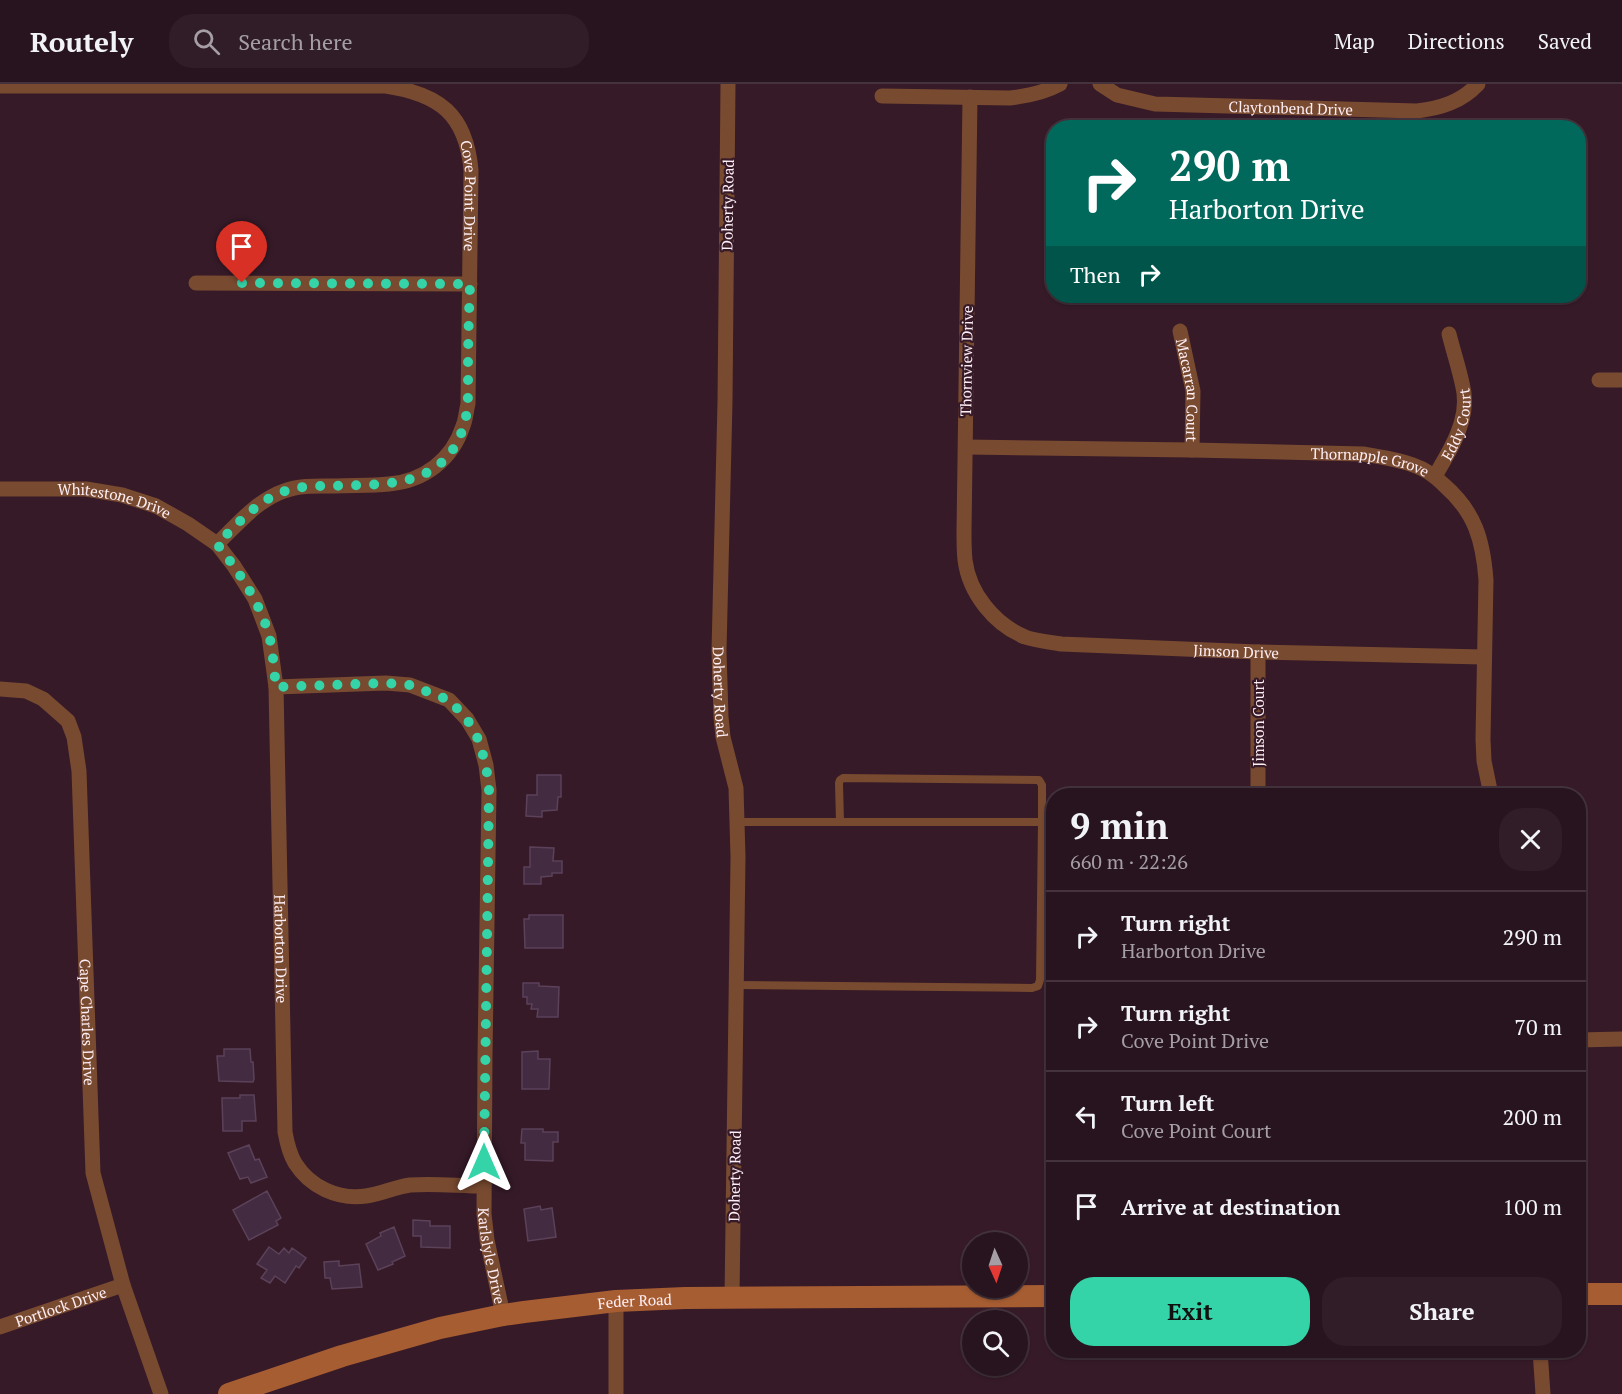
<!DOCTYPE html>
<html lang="en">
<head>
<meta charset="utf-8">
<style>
	:root { --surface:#28141e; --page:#301d27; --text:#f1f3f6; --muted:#a59ea4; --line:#44333c; --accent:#34d4a8 }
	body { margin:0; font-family:"PT Serif",serif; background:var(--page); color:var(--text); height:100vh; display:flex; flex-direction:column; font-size:22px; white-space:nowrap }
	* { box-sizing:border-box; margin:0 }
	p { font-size:20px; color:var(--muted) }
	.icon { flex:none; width:33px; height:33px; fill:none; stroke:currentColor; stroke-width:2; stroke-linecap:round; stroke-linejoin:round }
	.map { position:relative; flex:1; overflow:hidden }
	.sheet { position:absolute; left:1046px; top:704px; width:540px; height:570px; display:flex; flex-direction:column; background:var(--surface); border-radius:24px; box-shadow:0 2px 4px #0004,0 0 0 2px var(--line) }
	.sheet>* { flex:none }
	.banner { position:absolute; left:1046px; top:36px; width:540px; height:183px; border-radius:24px; box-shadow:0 2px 4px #0004,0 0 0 2px var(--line); background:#00695c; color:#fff; overflow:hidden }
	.needle { width:39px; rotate:177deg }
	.tools { position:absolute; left:962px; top:1148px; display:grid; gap:12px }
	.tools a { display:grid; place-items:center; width:66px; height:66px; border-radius:50%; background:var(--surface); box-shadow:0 2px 4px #0004,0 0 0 2px var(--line); font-size:30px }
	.pin { position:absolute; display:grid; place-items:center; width:51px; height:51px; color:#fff; margin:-62px -26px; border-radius:50% 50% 50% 0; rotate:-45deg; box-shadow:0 0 6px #0007 }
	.pin .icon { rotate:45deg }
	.me { position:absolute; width:66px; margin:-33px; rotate:0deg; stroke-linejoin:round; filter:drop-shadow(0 0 4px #0008) }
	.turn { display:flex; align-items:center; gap:21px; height:126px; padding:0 24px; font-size:27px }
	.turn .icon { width:78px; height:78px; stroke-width:2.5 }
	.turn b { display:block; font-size:42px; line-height:51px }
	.then { display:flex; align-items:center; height:57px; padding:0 24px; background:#0003; gap:12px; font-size:22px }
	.round { display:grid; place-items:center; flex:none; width:63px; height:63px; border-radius:24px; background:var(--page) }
	.summary { display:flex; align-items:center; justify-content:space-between; height:102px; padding:0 24px }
	h1 { font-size:36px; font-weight:600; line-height:45px }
	.primary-button { display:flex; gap:12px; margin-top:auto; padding:12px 24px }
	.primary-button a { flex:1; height:69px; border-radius:24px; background:var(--accent); color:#111; font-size:24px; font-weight:600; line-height:69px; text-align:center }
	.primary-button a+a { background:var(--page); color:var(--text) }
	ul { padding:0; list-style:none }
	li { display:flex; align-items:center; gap:18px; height:90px; padding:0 24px; border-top:2px solid var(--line) }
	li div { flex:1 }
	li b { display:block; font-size:22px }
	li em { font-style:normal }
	header { display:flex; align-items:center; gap:36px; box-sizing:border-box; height:84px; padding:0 30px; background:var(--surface); border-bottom:2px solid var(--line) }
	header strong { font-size:28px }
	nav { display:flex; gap:33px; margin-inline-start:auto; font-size:21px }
	.search { width:420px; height:54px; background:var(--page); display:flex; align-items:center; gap:15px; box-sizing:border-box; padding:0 21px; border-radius:24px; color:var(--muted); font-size:22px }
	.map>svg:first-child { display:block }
</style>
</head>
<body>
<header>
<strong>Routely</strong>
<div class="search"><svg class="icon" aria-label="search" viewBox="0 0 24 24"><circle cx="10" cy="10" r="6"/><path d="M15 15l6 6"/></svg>Search here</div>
<nav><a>Map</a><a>Directions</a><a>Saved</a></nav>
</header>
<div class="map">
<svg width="1622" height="1310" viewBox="0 0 1622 1310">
	<rect width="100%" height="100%" fill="#361a28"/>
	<!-- building -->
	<path fill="#432b42" stroke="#5b4259" stroke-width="1.5" d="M537,691H561V713H558L557,726L542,727V733L526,732L527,711H537Z
		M530,763L554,764L553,777H562V789H552V792L541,793V800H524V783H530Z
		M529,831H563V864H525L524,835H529Z
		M523,899H539V902L559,903L558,933H537L538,925H531L532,920H527V913H523Z
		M224,965H250L251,978H253L254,995L253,998L219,997L217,972H224Z
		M538,967V975H550L549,1005H522V968Z
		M240,1011H254L256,1037H242V1047H223L222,1014H240Z
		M522,1045H543V1048H558V1058H553V1077L525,1076V1059H521Z
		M249,1061L255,1076L259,1075L267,1093L251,1099L248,1093L240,1095L228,1069Z
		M267,1107L281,1134L276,1137L278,1141L249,1156L233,1126Z
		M540,1122L541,1126L552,1124L556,1153L528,1157L524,1125Z
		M413,1136L430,1137V1142H450V1164L421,1163V1152H413Z
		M394,1143L405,1172L392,1178L393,1180L378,1186L366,1160L381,1152L380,1149Z
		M269,1163L279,1170L284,1164L289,1169L292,1164L306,1174L299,1184L296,1182L285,1199L275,1192L270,1199L261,1194L267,1186L257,1180Z
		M339,1177V1182L359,1180L362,1203L332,1205L330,1194H325L324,1178Z"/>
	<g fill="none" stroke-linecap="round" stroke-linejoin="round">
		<!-- lane -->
		<path stroke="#784a30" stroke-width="8" d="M840,738L839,699L840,696L843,694L1039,696L1042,701V738
			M736,901L1032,904L1038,902L1040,896L1042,738H737"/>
		<!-- street -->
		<g stroke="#784a30" stroke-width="15">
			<path id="s1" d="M728,0L725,318L719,567L721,633L723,653L736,704L738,773L732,1213"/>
			<path id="s2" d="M1100,0L1117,11L1155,20L1417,27C1441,24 1461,18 1478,0"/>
			<path id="s3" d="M0,2H386C439,10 466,30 471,86L468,320C466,327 466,335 463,342C452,376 424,397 389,400C371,402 352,401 334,402C317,402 300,401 284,407C256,417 238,440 217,460"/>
			<path d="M882,12L1010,14C1028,12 1044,9 1060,0"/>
			<path id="s4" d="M970,13L964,448C964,457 964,467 965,476C969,509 994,540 1025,553C1037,557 1049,558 1061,560L1258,568L1484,573"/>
			<path d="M196,199L470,200"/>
			<path id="s5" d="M1180,247L1193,307L1192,366"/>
			<path d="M1599,296H1622"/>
			<path id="s6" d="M966,363L1192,366L1363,370C1380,373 1397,375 1413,381C1425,385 1435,392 1444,401C1475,428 1483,456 1486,496L1483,655L1484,677L1491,711"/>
			<path id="s7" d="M1435,392C1449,368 1468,339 1464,309C1461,290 1454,270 1449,250"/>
			<path id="s8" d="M0,405H86L122,411L156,422L188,440L217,460L234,482L255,515L269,552L276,603L285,1048C287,1059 289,1069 295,1079C310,1103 338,1116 366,1112C381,1110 395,1103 410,1101C434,1099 460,1102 484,1102"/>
			<path id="s9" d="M276,603L386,599L410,601L449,616L467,635L479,655L486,681L489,706L485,972L484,1130L487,1156L503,1231"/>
			<path id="s10" d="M0,605L26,607L43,615L68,637L74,653L79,687L93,1089L123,1201L161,1310"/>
			<path d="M1258,711V568"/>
			<path d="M1578,956L1622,955"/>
			<path id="s11" d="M0,1243L123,1201"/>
			<path d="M1540,1266L1543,1310"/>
			<path d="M616,1310V1217"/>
		</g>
		<!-- secondary -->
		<g stroke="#a75d32" stroke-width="22">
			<path d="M1578,1210H1622"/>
			<path id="s12" d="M229,1310L342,1272L440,1244L503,1231L524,1228L616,1217L685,1214L1053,1212"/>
		</g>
	</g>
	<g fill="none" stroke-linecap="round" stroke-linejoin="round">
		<!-- route -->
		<path stroke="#34d4a8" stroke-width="10" stroke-dasharray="0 18" d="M242,199L470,200C469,229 468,258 468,287C468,305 469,324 464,341C445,406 384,400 330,402C315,402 299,402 285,407C256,417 238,440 217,460C239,488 259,517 269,551C273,567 274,586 276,603L386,599L410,601L449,616L467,635L478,655L486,681L489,706L484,1078"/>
	</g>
	<g text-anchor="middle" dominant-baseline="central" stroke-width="4.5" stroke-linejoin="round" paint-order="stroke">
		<!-- street labels -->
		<g font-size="15" fill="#feeef5" stroke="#361a28">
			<text stroke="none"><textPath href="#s2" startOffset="195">Claytonbend Drive</textPath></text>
			<text stroke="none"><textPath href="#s3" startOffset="544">Cove Point Drive</textPath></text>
			<text transform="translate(727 121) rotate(-89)">Doherty Road</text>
			<text transform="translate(966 277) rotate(-89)">Thornview Drive</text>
			<text stroke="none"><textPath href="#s5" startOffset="60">Macarran Court</textPath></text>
			<text stroke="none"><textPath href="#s7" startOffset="57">Eddy Court</textPath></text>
			<text stroke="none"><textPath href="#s6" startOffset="405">Thornapple Grove</textPath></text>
			<text stroke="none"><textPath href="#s8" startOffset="116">Whitestone Drive</textPath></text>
			<text stroke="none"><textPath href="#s4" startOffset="777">Jimson Drive</textPath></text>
			<text stroke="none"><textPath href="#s1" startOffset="608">Doherty Road</textPath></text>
			<text transform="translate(1258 639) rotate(-90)">Jimson Court</text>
			<text stroke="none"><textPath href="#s8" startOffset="650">Harborton Drive</textPath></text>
			<text stroke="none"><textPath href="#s10" startOffset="381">Cape Charles Drive</textPath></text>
			<text transform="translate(734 1092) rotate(-89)">Doherty Road</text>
			<text stroke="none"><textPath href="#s9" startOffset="744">Karlslyle Drive</textPath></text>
			<text stroke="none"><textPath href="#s12" startOffset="418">Feder Road</textPath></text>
			<text stroke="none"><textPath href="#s11" startOffset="64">Portlock Drive</textPath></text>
		</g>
	</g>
</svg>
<div class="tools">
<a><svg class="needle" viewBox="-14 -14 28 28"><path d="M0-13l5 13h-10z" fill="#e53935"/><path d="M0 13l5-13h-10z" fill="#a59ea4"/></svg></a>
<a><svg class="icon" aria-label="search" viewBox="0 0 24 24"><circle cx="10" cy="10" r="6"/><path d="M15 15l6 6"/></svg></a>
</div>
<div class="pin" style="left:242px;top:199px;background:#d93025"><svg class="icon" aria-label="arrive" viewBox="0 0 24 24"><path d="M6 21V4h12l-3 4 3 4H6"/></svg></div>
<svg class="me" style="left:484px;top:1078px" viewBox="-20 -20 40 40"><path d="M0-17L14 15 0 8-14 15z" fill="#34d4a8" stroke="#fff" stroke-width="4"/></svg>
<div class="banner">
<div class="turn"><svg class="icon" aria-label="right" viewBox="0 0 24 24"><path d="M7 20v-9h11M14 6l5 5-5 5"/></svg><div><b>290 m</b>Harborton Drive</div></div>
<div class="then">Then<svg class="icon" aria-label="right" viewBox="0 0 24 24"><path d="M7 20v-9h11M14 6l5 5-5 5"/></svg></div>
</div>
<section class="sheet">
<div class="summary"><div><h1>9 min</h1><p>660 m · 22:26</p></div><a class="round"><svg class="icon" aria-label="close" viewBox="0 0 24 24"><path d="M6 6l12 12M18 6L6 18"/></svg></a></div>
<ul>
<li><svg class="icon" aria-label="right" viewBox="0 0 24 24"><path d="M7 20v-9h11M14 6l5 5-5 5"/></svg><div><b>Turn right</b><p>Harborton Drive</p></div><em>290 m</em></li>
<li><svg class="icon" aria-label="right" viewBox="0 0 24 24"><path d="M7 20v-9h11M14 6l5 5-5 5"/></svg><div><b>Turn right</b><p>Cove Point Drive</p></div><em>70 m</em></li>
<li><svg class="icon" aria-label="left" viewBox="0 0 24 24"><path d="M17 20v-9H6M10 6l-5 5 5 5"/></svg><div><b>Turn left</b><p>Cove Point Court</p></div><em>200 m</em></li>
<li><svg class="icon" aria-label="arrive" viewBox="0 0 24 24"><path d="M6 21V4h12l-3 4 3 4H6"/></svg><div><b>Arrive at destination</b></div><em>100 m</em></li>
</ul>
<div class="primary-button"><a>Exit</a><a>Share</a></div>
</section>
</div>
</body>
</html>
